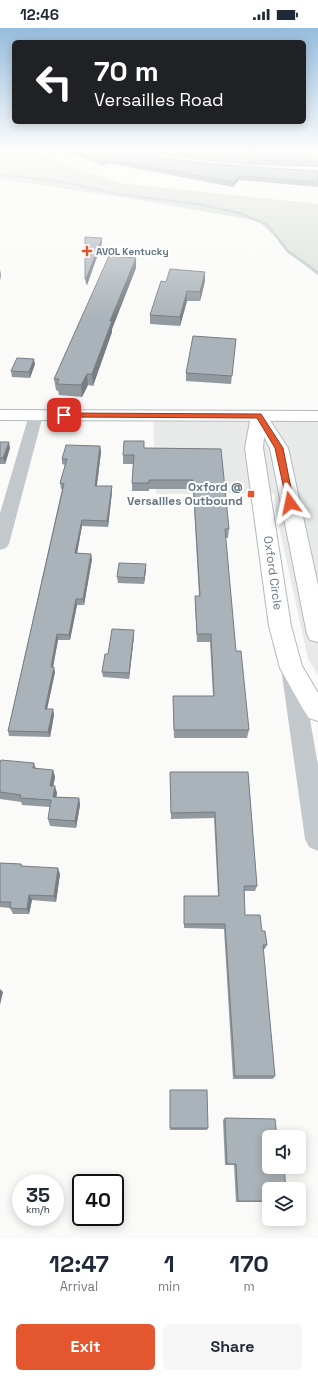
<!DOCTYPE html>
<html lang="en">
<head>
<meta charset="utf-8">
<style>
	:root { --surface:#fff; --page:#f6f6f7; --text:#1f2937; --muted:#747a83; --accent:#e4572e }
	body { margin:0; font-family:"Space Grotesk",sans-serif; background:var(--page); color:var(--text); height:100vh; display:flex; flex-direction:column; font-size:15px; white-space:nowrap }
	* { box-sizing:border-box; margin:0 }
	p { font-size:13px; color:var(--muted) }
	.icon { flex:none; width:22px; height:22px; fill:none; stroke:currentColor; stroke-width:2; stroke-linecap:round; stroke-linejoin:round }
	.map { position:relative; height:1210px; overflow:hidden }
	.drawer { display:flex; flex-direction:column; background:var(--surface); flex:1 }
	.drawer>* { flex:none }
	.banner { position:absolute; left:12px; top:12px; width:294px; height:84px; border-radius:6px; box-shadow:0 2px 10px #0003; background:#202124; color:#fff; overflow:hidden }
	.tools { position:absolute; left:262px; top:1102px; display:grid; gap:8px }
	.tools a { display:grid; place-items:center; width:44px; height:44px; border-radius:6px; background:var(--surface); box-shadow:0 2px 10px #0003; font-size:20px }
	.speed { position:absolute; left:12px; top:1146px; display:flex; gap:8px; font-size:20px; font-weight:700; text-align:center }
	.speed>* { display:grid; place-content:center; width:52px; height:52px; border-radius:50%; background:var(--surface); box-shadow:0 2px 10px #0003; line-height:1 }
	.speed small { font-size:10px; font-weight:400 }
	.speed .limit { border:2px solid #111; border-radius:6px; background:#fff; color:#111 }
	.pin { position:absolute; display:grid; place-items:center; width:34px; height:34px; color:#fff; margin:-17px; border-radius:8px; box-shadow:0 2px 6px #0006 }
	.me { position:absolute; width:44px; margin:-22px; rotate:348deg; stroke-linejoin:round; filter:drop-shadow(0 0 3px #0008) }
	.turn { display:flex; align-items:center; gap:14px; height:84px; padding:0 16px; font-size:18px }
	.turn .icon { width:52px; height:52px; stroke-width:2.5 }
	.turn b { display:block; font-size:28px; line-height:34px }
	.eta { display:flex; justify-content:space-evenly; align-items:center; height:68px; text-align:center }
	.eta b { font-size:24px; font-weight:700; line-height:28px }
	.button { display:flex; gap:8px; margin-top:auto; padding:8px 16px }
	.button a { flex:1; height:46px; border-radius:6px; background:var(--accent); color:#fff; font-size:16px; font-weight:700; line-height:46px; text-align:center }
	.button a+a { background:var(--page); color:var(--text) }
	.status { display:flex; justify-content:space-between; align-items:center; height:28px; padding:0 20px; background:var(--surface); direction:ltr }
	.status svg { height:11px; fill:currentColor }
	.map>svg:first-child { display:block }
</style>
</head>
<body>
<div class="status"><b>12:46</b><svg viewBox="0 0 49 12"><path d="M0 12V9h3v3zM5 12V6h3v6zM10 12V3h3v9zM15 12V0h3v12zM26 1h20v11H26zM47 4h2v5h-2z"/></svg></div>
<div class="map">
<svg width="318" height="1210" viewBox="0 0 318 1210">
	<rect width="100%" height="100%" fill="#fafaf8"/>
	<!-- built -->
	<path fill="#e8e9e9" d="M153,387L318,388V647L308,631L275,480L274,465L156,466Z"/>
	<!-- green -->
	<path fill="#dadfd7" d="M0,122H31L32,124L120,155L318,176V248L258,193L140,172L0,151Z"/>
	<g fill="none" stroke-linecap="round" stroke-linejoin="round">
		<!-- stream-far1 -->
		<path stroke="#bbc7cb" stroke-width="2.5" d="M0,147L56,153L119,166L202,177L239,185L266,196L281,214"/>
		<!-- stream -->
		<path stroke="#bbc7cb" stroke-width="3" d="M280,213L288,223L318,245"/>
		<defs>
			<path id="secondary" d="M259,383L265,385L288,420L318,557V614L310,612L307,606L270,420L264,409L263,420L291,598L302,638L318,665V693L309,690L303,681L280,640L269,598L245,420L251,388L253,385Z"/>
			<path id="primary" d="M0,382L318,383V393L0,392Z"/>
		</defs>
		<!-- secondary casing -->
		<use href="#secondary" stroke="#b3babf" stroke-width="2"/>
		<!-- primary casing -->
		<use href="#primary" stroke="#b5babe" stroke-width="2"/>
		<!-- street -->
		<path fill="#c3c8cc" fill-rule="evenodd" d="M127,122H140L179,131L261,138L265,141L261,144C233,141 146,139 127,122Z
			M36,383L41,384L43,387L9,516L6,520L0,522V485L29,387L31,384Z
			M291,632L298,634L301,640L318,737V823L309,819L305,811L281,640L284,634Z"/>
		<!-- secondary -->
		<use href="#secondary" fill="#fff" fill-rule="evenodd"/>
		<!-- primary -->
		<use href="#primary" fill="#fff" fill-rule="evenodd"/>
	</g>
	<!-- wall -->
	<path fill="#929a9f" d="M70,122H134L139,125L160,130L218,137L318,143V159L239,152L233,159L108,135L101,138L70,125Z
		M141,122H248L247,124L318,132V139L250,137L181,130Z
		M102,210V215L87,257L86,256L85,251Z
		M136,230V240L112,301V304L93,358L88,357L82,369L59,367L58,363L56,362L54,351Z
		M205,253L200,273H187L180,298L150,296V287L166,254Z
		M236,311L231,356L186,353V345Z
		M35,336L30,350L12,349L11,343Z
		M144,413V420L221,421L229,501L228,510H225L236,623L249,702L247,710H174L173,668H213L210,614H197L195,577V568H199L193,461H149V463H132V455L133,436H123V427Z
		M0,414L10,420L5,436H0Z
		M100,418L101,424L97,458H112V464L108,499L82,498L77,525L92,531L84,577H77L70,612H58L53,639L55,644L47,681H53L54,687L50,709L9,708L8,703L62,461H61L60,455L65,437L62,436V431Z
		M146,536V542L144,556L118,555L117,549Z
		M134,608L129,651L103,649L102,644L108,626Z
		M0,735L36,741L53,742L55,749L53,758L57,765L56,769L79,770L80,777L76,800L50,798L48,791L50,779L22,777L21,774L0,771Z
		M170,744H248L257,858L255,863H244L245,887L262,903L267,917L265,921H263L275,1048L273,1051H233L224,901L184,900V868H218L214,790L171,791Z
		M0,835L21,836L22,838L60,846L56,874L32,872L29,886H13L10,880L0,879Z
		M170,1062L208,1100L207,1102H170Z
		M225,1090L269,1174H236L234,1137H225L223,1092Z"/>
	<!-- shaded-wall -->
	<path fill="#777d82" d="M108,131V135L101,138V133Z
		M240,148L239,152L233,159V154Z
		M102,210V215L87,257L86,251Z
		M136,230V240L112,301V304L93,358L92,346L110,293Z
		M0,241L1,247L0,253Z
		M205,244V253L200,273V264Z
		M187,263V273L180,298V289Z
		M34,331L35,336L30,350L29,344Z
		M87,346L88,357L82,369L81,357Z
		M9,414L10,420L5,436L3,430Z
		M100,418L101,424L96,463L95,458Z
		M112,458V464L108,499L107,493Z
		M82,492V498L76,531L75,525Z
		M91,526L92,531L84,577L83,571Z
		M146,536V542L144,556V550Z
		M76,571L77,577L70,612L69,607Z
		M134,602V608L129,651V645Z
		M57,606L58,612L52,644L51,639Z
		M54,639L55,644L46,686L45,681Z
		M53,681L54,687L50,709L48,704Z
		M34,735L36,742L33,740Z
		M53,742L55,749L52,765L50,758Z
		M55,758L57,765L55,776L53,769Z
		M79,770L80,777L76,800L75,793Z
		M58,840L60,846L56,874L54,868Z
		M29,867L32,872L29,886L27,881Z
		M0,961L3,964L0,977Z"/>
	<!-- building -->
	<path fill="#aab3b9" stroke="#777d82" d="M74,122H134L139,125L160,130L218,137L318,143V154L240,148L233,154L108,131L101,133Z
		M166,122H246L244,124L260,122H311L318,132V134L250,132L181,125Z
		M85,209L102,210L86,251H85Z
		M109,228L136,230L110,293H112L92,346H87L81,357L57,356L59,351H54Z
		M170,241L205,244L200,264L187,263L180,289L150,287L161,253L166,254Z
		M193,308L236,311L232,348L186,345Z
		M17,330L34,331L29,344L11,343Z
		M124,413H144V420L221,421L229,501H225L236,623H241L249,702H174L173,668H214L211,606H197L195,568H200L193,452H149V455H132L134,427H123Z
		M0,414H9L3,430H0Z
		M66,417L100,418L95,458H112L107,493L82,492L75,525L91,526L83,571H76L69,607L57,606L51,639H54L45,681H53L48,704L8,703L64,456L60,455L67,431H62Z
		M119,535L146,536L144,550L117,549Z
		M112,601L134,602L129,645L102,644L105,626H108Z
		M1,732L34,735L33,740L53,742L50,758H55L53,769L79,770L75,793L48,791L51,772L20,770L21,767L0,764V735Z
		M170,744H248L257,858H244L245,887H260L262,903H265L267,917H263L275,1048H235L225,896H184V868H219L215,784L171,785Z
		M0,835L21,836V838L58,840L54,868L29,867L27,881L10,880L11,874H0Z
		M170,1062H207L208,1100H170Z
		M225,1090L275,1091L277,1109H269V1139H284L286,1161H269V1173H238L236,1136H227Z"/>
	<!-- sky -->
	<linearGradient id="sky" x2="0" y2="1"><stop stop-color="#96bcdc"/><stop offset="0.42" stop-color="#fdfdfc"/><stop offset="1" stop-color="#fdfdfc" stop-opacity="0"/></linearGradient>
	<rect width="318" height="292" fill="url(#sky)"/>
	<!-- route -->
	<path fill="#e4572e" stroke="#94391e" d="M62,385L261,386L283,420L294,475L290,477L287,475L275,420L257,390L64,389L62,388Z"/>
	<!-- markers -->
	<g fill="#e4572e" stroke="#fff" stroke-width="1.5">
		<path d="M85 217h4v4h4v4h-4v4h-4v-4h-4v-4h4z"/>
		<rect x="247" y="462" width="8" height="8" rx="2"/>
	</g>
	<g text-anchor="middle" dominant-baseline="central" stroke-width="4" stroke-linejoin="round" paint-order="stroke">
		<!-- far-poi labels -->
		<g font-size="10" font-weight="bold" fill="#657683" stroke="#fff" text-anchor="start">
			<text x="96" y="223">AVOL Kentucky</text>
		</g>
		<!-- poi labels -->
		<g font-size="12" font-weight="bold" fill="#657683" stroke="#fff" text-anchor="end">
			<text x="243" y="459">Oxford @<tspan x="243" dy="14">Versailles Outbound</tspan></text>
		</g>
		<!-- street labels -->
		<g font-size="12" fill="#657683" stroke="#fff">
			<text transform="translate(273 545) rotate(82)">Oxford Circle</text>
		</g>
	</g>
</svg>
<div class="tools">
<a><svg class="icon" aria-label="sound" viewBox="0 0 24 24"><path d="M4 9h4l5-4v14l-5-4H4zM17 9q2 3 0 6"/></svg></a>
<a><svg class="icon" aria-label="layers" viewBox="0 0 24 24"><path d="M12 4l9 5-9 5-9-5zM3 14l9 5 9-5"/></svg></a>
</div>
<div class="speed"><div>35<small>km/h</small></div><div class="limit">40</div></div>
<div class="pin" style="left:64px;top:387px;background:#d93025"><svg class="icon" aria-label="arrive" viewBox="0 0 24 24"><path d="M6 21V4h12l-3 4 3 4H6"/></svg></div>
<svg class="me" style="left:290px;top:475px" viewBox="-20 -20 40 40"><path d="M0-17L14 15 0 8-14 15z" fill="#e4572e" stroke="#fff" stroke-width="4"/></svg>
<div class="banner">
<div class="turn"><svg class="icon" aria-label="left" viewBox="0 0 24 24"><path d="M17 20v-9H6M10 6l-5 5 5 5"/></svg><div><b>70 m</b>Versailles Road</div></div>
</div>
</div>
<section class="drawer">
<div class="eta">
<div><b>12:47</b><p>Arrival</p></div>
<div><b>1</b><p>min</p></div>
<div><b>170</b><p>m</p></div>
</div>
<div class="button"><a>Exit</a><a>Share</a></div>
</section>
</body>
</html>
